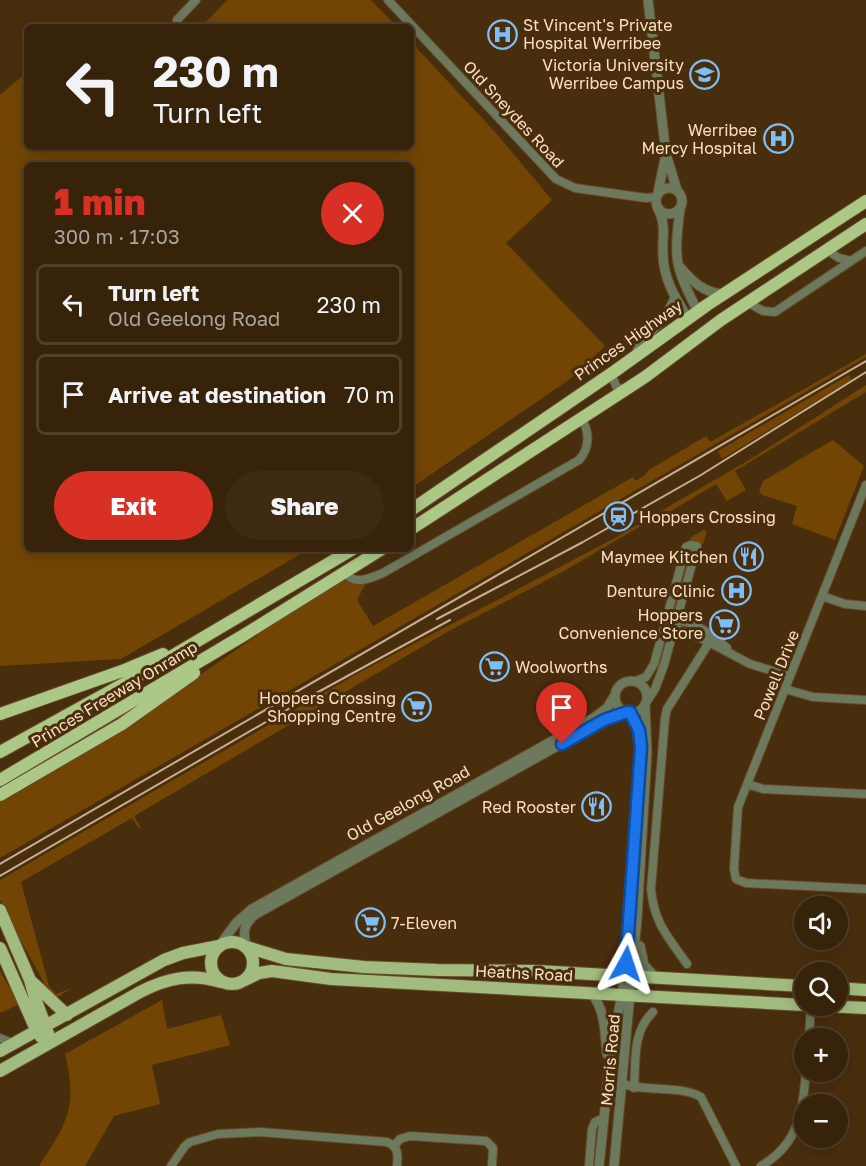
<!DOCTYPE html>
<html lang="en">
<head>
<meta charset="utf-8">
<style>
	:root { --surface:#37220a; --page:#3e2a13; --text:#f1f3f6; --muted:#aaa49c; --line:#513f2b; --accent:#d93025 }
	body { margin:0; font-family:"Golos Text",sans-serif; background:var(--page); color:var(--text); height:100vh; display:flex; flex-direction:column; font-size:22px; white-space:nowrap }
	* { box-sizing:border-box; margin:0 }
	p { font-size:20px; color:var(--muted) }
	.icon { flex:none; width:33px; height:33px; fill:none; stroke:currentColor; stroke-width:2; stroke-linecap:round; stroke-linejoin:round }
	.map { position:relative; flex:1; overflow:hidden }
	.drawer { position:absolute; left:24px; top:162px; width:390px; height:390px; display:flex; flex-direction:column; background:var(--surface); border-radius:9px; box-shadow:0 3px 15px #0003,0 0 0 2px var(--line) }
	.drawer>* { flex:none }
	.banner { position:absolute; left:24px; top:24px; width:390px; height:126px; border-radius:9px; box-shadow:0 3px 15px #0003,0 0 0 2px var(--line); background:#37220a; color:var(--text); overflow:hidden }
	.fabs { position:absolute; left:794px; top:896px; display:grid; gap:12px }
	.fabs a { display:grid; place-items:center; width:54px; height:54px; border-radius:50%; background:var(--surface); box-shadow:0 3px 15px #0003,0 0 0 2px var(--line); font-size:30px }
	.pin { position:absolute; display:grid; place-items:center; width:51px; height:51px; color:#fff; margin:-62px -26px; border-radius:50% 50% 50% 0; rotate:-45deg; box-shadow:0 0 6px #0007 }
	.pin .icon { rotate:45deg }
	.me { position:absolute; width:66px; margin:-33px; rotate:5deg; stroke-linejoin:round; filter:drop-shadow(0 0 4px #0008) }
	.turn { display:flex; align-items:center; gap:21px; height:126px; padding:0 30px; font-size:27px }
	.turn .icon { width:78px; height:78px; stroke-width:2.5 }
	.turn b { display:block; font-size:42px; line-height:51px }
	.round { display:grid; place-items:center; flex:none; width:63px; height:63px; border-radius:32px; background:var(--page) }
	.headline { display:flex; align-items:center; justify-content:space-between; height:102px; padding:0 30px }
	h1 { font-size:36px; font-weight:800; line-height:45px; color:var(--accent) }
	.button { display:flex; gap:12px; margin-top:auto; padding:12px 30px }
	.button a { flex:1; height:69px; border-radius:36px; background:var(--accent); color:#fff; font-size:24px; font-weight:800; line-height:69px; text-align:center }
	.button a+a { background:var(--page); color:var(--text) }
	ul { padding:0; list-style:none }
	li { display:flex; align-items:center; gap:18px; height:81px; margin:0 12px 9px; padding:0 18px; border:3px solid var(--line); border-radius:9px }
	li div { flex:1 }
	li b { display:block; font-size:22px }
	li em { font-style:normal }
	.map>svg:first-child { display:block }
</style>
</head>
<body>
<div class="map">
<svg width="866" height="1166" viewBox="0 0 866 1166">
	<rect width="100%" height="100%" fill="#492e0e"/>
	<!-- green -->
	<path fill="#724504" d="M227,0H371L397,27H201Z
		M411,42L496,133L552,200L506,243L605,346L570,379L411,488V165H27V549H309L121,659L0,666V95L27,72V147H411Z
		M866,354V357L0,858V801L112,733L183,687L302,604L340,580L366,583L357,600L373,626L633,477L635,481L644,476L649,470L706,436L710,442Z
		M849,375L851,380L722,459L718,451Z
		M866,385V392L735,471L746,490L727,501L716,484L671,511L663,513L564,571L449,631L134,816L141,828L139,829L132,818L21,882L49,986L56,994L72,988L56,998L47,988L6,914L1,902L2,900L0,901V880L362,671L611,540L749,460Z
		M833,440L864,466L835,540L792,524L797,506L762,495L759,491L763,481Z
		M704,530L707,531L703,544L690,540L691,537Z
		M0,971L19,1004L1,1013L0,1011Z
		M162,1000L167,1029L221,1015L230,1045L152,1065L160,1104L114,1116L85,1166H39C67,1123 78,1107 65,1054Z"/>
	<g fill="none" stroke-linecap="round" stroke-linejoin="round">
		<defs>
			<path id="minor" d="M388,0L556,179L575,188L646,198L656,197
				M177,20L196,0
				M827,250L839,258L851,261
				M747,302L763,311L775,312L866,251
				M612,376L616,386L623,390
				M866,485L738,807L734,869L736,879L746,883L866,889
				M345,573C356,586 370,578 383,573L579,460C590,448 590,431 581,418
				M822,596L845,604L866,606
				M672,620C692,619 713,635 727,648
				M671,626L707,641L750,664L790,676
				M636,681L646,677L654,664L686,547L691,545L697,546L664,665L655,689L647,701
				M785,689L813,697L866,700
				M747,784L763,789L866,794
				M687,964C668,937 654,923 651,889L665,718L667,709L707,646L705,631
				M0,1038L14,1044
				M809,1038L811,1005
				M623,1084C646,1092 680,1085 701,1097L736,1166
				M634,1088C636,1060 632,1032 653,1012
				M395,1145L400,1139L410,1136L486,1141L493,1148L492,1166
				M171,1166L185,1146L190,1142L218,1134L260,1132L387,1142C399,1147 398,1155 397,1166
				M589,1166L592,1129L595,1122L604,1118
				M761,1166C799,1144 803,1111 806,1071"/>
			<path id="tertiary" d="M648,0L666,154L677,190
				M656 201a13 13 0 1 1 26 0a13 13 0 1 1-26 0Z
				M658,192L665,159
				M657,207C667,226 662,233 663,253C663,278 675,298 688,318
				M680,209C674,257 674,268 698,311
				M679,266C692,281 703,293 724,294
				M635,357L641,342L666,316L675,298
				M615 697a16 16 0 1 1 32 0a16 16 0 1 1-32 0Z
				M220,945L236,923L252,909L595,717L607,708L615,695
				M640,946L644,965L656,978
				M246,947C243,932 243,924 256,914L604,720L627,712
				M592,994C605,1010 605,1033 607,1054
				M599,1166L610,1060L625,976L638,802L641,747L639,730L630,712
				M614,1166L637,919L647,753L645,705"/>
			<path id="primary" d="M0,910L30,980L35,998L48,1033
				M211 963a21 21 0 1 1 42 0a21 21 0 1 1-42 0Z
				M247,947L286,959L364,967L438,970L537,971L804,986
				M0,948L34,1025L41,1037
				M245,980L259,973L272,971L331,979L804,1005
				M31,981L67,1015
				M837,988L866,990
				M804,1005L866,1008
				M0,1051L164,960L183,953L219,946
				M0,1071L140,992C167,978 191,973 221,982"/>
			<path id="trunk" d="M411,510L615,371L707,305L866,201
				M411,529L645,377L721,320L866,224
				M0,714L122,671L163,654
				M0,752L145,672L353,549
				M0,780L244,635L382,549
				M0,795L122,724L194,673"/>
		</defs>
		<!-- minor casing -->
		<use href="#minor" stroke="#664a2b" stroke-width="10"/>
		<!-- tertiary casing -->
		<use href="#tertiary" stroke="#664a2b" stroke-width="11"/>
		<!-- primary casing -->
		<use href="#primary" stroke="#664a2b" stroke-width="14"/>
		<!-- trunk casing -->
		<use href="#trunk" stroke="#664a2b" stroke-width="14"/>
		<!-- minor -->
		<use href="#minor" stroke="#6c795c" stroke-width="8"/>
		<!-- tertiary -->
		<use href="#tertiary" stroke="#6c795c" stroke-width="9"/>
		<!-- primary -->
		<use href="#primary" stroke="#a2bb80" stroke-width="12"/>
		<!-- trunk -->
		<use href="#trunk" stroke="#acc887" stroke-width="12"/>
		<!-- rail -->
		<path stroke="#c9ad8f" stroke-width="2" d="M437,619L583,542L701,475L866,372
			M0,864L866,361
			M0,876L309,697L450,620"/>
	</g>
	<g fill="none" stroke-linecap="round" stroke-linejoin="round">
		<defs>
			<path id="route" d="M562,744L604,720L627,712H630L639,730L641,747L626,964"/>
		</defs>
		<!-- route casing -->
		<use href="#route" stroke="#114b97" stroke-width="15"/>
		<!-- route -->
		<use href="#route" stroke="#1a73e8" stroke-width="10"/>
	</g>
	<!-- icons -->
	<defs>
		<symbol id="hospital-ring" viewBox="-11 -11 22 22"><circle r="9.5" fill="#492e0e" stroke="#7dbef9" stroke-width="1.5"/><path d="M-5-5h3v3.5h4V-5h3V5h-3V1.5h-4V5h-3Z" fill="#7dbef9"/></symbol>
		<symbol id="university-ring" viewBox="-11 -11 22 22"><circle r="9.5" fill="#492e0e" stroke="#7dbef9" stroke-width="1.5"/><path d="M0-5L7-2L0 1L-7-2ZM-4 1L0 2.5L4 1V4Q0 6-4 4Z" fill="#7dbef9"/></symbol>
		<symbol id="station-ring" viewBox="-11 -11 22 22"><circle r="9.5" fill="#492e0e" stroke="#7dbef9" stroke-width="1.5"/><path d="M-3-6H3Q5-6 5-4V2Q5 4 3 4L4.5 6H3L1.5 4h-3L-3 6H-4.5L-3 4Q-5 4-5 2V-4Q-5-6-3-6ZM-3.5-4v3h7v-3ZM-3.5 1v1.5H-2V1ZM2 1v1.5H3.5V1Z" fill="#7dbef9"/></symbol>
		<symbol id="restaurant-ring" viewBox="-11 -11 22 22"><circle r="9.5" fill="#492e0e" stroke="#7dbef9" stroke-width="1.5"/><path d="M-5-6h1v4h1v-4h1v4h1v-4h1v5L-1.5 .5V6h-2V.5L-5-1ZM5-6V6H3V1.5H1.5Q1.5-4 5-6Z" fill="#7dbef9"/></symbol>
		<symbol id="supermarket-ring" viewBox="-11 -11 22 22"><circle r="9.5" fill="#492e0e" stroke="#7dbef9" stroke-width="1.5"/><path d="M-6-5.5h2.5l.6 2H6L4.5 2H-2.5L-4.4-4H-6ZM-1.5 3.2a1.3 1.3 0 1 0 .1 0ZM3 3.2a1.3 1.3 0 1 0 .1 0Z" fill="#7dbef9"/></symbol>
	</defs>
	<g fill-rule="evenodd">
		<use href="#hospital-ring" x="486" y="18" width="33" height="33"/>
		<use href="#university-ring" x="688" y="58" width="33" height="33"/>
		<use href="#hospital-ring" x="762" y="122" width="33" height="33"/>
		<use href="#station-ring" x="602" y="500" width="33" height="33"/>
		<use href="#restaurant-ring" x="732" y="540" width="33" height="33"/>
		<use href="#hospital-ring" x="720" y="574" width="33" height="33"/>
		<use href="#supermarket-ring" x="708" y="608" width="33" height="33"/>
		<use href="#supermarket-ring" x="478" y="650" width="33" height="33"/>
		<use href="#supermarket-ring" x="400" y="690" width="33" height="33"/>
		<use href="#restaurant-ring" x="580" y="790" width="33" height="33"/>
		<use href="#supermarket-ring" x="354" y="906" width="33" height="33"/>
	</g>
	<g text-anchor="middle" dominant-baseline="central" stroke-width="6" stroke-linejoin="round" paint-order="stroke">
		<!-- poi labels -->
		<g font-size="16" fill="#fcdfc2" stroke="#492e0e" text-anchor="end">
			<text x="523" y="25" text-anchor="start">St Vincent's Private<tspan x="523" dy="18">Hospital Werribee</tspan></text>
			<text x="684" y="65">Victoria University<tspan x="684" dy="18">Werribee Campus</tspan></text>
			<text x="757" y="130">Werribee<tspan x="757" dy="18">Mercy Hospital</tspan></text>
			<text x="639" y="517" text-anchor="start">Hoppers Crossing</text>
			<text x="728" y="557">Maymee Kitchen</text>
			<text x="715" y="591">Denture Clinic</text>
			<text x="703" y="615">Hoppers<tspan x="703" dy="18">Convenience Store</tspan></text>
			<text x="515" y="667" text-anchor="start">Woolworths</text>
			<text x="396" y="698">Hoppers Crossing<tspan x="396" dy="18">Shopping Centre</tspan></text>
			<text x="576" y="807">Red Rooster</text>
			<text x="391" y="923" text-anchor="start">7-Eleven</text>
		</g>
		<!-- street labels -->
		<g font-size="16" fill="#fcdfc2" stroke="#492e0e">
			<text transform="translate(514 114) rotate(47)">Old Sneydes Road</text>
			<text transform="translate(628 340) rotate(-35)">Princes Highway</text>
			<text transform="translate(776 675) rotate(-68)">Powell Drive</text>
			<text transform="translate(114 694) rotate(-31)">Princes Freeway Onramp</text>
			<text transform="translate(408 803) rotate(-29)">Old Geelong Road</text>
			<text transform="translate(524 973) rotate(3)">Heaths Road</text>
			<text transform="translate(610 1060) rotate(-85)">Morris Road</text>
		</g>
	</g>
</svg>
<div class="fabs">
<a><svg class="icon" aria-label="sound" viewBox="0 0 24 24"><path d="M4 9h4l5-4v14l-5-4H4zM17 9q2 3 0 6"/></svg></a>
<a><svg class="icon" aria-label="search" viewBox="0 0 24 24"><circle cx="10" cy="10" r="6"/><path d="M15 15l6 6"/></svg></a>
<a>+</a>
<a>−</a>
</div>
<div class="pin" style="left:562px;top:744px;background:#d93025"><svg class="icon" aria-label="arrive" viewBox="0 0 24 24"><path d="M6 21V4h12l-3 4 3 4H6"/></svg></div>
<svg class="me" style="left:626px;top:964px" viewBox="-20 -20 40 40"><path d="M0-17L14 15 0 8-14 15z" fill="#1a73e8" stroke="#fff" stroke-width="4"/></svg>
<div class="banner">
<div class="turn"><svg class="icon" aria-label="left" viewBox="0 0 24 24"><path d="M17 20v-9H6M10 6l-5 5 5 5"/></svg><div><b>230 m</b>Turn left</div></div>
</div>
<section class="drawer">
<div class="headline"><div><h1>1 min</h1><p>300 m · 17:03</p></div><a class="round" style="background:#d93025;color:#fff"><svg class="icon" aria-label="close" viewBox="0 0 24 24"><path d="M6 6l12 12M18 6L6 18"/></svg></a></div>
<ul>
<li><svg class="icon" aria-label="left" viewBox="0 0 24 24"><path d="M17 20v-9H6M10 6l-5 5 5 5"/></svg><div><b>Turn left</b><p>Old Geelong Road</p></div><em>230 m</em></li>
<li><svg class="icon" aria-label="arrive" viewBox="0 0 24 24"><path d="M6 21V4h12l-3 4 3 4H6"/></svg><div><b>Arrive at destination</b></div><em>70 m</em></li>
</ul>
<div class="button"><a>Exit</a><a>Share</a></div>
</section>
</div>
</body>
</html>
